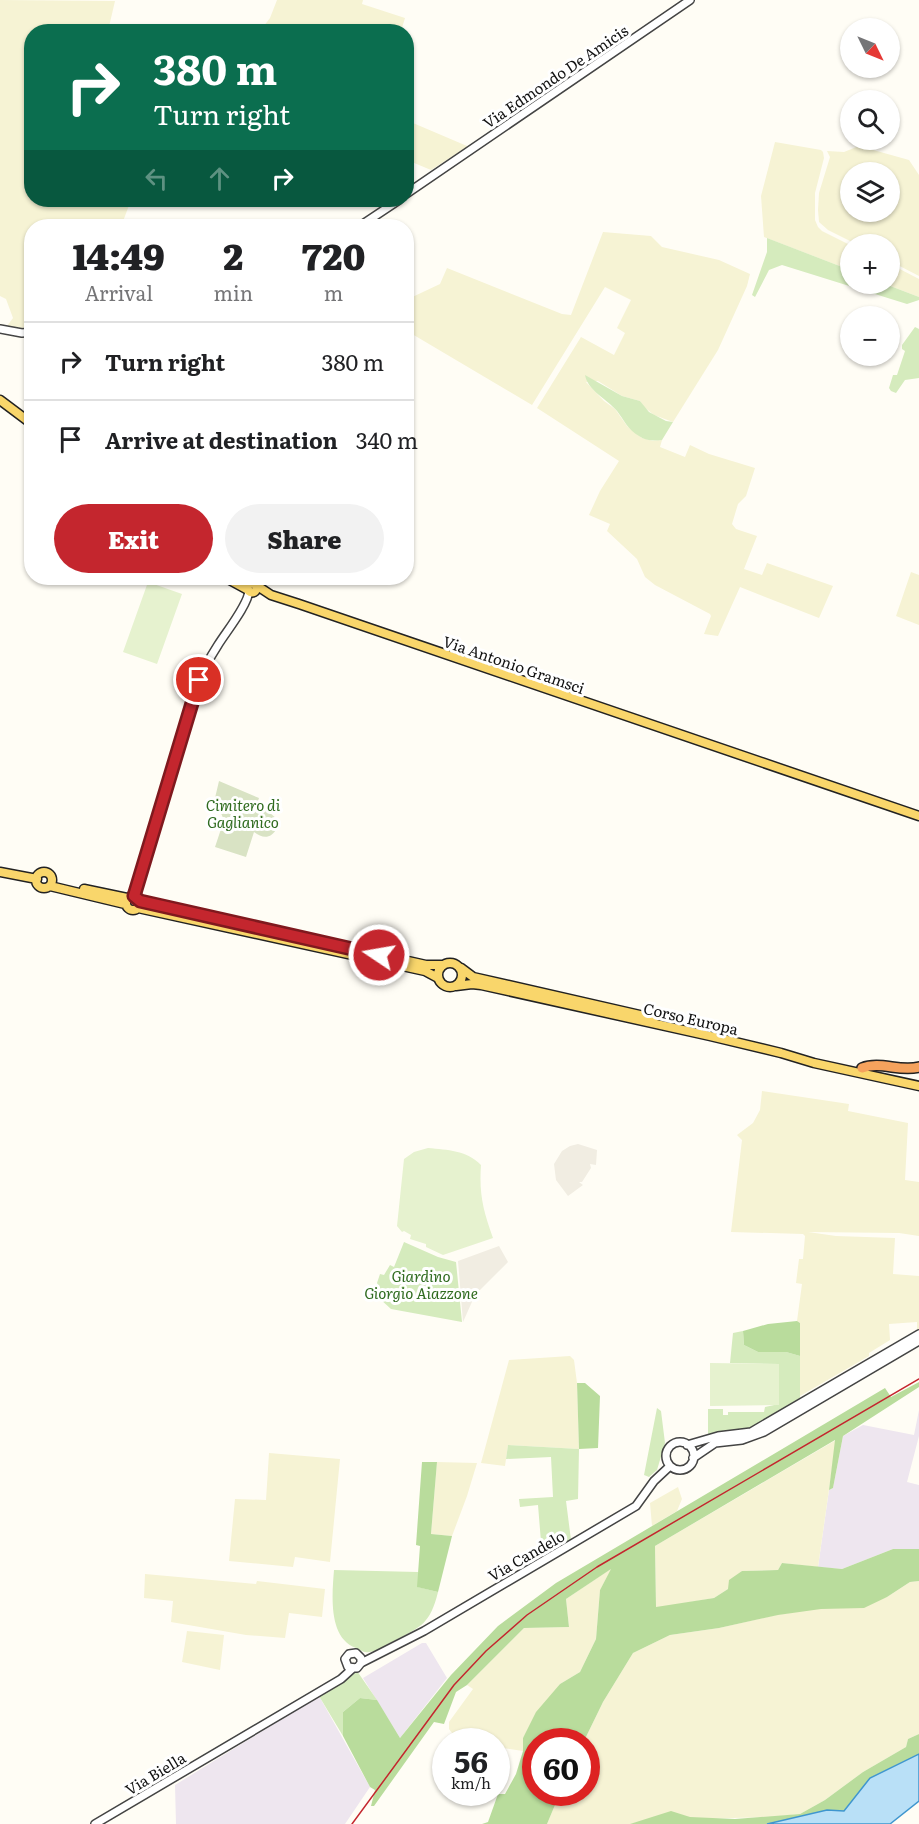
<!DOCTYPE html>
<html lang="en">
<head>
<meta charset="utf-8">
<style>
	:root { --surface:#fff; --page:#f2f2f2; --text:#202124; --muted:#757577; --line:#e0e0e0; --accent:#c4262e }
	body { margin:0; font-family:Literata,serif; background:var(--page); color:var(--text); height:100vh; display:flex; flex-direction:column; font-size:22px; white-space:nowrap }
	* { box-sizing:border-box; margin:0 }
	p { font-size:20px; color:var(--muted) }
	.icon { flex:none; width:33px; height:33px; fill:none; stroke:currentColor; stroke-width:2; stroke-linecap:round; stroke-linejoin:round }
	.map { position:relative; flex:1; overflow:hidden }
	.panel { position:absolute; left:24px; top:219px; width:390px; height:366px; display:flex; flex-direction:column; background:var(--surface); border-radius:24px; box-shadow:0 2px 4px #0004 }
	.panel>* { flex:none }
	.banner { position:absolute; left:24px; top:24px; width:390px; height:183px; border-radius:24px; box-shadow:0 2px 4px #0004; background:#0b6e4f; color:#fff; overflow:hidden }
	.needle { width:39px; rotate:133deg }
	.tools { position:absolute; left:840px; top:18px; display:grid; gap:12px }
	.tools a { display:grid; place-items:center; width:60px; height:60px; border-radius:50%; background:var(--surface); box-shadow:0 2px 4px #0004; font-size:30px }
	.speed { position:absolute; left:432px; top:1728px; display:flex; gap:12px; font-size:30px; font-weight:700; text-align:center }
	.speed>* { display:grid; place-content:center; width:78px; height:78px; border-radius:50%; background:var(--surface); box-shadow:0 2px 4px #0004; line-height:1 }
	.speed small { font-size:15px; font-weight:400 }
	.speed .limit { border:9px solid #d22; background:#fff; color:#111 }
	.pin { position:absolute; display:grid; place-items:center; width:51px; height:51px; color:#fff; margin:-26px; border:3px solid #fff; border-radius:50%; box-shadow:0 2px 6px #0007 }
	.me { position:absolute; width:66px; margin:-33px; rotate:282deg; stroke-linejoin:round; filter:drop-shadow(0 0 4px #0008) }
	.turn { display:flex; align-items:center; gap:21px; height:126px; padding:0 30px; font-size:27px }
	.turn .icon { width:78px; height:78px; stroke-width:2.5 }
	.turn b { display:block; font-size:42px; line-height:51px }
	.lanes { display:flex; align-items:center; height:57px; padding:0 30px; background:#0003; justify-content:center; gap:30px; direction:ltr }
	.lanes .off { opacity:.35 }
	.eta { display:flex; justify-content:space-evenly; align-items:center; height:102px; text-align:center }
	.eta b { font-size:36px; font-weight:800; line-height:42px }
	.primary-button { display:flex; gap:12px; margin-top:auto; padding:12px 30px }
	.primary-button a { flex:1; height:69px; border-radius:36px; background:var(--accent); color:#fff; font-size:24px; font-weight:800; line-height:69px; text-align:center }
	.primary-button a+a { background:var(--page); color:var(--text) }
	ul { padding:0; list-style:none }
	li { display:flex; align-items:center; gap:18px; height:78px; padding:0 30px; border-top:2px solid var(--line) }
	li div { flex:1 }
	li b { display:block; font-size:22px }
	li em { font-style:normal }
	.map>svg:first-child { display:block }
</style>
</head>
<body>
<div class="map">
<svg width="919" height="1824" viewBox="0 0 919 1824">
	<rect width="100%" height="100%" fill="#fffdf5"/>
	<!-- industrial -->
	<path fill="#eee6ef" d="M919,1410V1436L907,1482L919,1485V1549H893L842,1569L818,1567L829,1490L833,1488L843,1436L863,1425L914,1435Z
		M422,1643H426L447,1678L400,1738L363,1678Z
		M319,1696L370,1787L345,1824H176L175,1785Z"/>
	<!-- farmland -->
	<path fill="#f6f3d4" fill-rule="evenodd" d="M0,0L115,1L108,31L32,32V200H131L122,224L123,226H32L31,326L23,328L7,326L13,318L6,299L0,296Z
		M277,0H363L362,4L405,18L401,31H260L270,18Z
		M406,120L467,146V147L431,170L407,160Z
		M775,142L821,150L823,152L824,158L815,193V220L818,227L822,231L850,245V270L764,237L761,196Z
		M859,146L909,160L919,175V276L890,261V244H856L828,230L819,222L818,210L819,193L830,157L827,151L844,152ZM850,172H890V212H850Z
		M603,232L651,236L662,247L719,260L750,274L747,286L718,350L673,422L654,415L644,407L640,401L622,396L598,381L586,382L604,401L615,409L627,426L642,438L653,441L662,440L660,447L685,457L690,445L709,454L755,468L746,496L738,504L732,524L736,529L757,536L744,569L762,575L767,563L833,586L819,618L740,587L718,636L704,634L711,616L710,614L655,585L645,577L637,559L607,531L610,524L589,515L600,491L619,461L537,408L581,337L614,355L625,333L617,328L631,300L605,287L532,405L407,331L406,300L440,284L447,268L562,314L571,315Z
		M890,264L919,279V297L885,284H890Z
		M911,572L919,575V625L896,616Z
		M762,1091L849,1104L848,1111L908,1123L905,1180L919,1182V1236L899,1233L808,1232L836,1236L895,1238L893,1274L919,1276V1329L917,1330V1322L889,1324L890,1340L869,1353V1356L800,1396V1323L797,1321L802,1284L796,1283L799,1259H803L805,1236L803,1234L731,1232L742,1140L737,1135L753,1123L760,1110Z
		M570,1356L574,1360L577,1383L579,1449L508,1445L505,1466L481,1463L509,1360Z
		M836,1440L818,1567L782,1563L778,1570L742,1571L728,1589L714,1598L656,1608L655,1546Z
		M269,1453L340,1459L330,1562L295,1557L293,1567L229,1561L235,1499L266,1500Z
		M437,1462L477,1463L467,1496L452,1536L431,1534Z
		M678,1487L682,1499L677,1511L652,1526L650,1503Z
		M612,1568L600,1590L596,1639L580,1672L560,1684L523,1738V1751L497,1747L496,1742L458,1741L449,1729V1722L473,1689L467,1685L524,1628L569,1627L566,1599Z
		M145,1574L256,1584L257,1581L325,1589L322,1617L289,1613L285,1638L246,1635L171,1622L173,1601L144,1598Z
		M919,1581V1734L908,1739L906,1747L863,1772L825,1800L800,1814L771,1817L646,1820L631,1824H547L560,1793L586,1792V1742L584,1741L603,1702L633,1653L670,1635L719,1628L776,1615L887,1597L910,1582Z
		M187,1631L224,1635L220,1670L182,1662Z"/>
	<!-- green -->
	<path fill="#d5ebbd" d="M767,238L850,270V284H885L919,297V300L907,304L782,265L769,270L755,297L752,295L767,252Z
		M915,327L919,329V378L905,380L896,393L891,391L889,388L893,375H897L905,351L902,349V345Z
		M585,375L622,396L640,401L649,412L666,421L673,422L662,440C653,441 646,441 639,436C628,430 624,420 617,411C607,399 588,391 585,375Z
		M404,1242L438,1257L456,1262L462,1322L391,1309L380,1299L381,1291L377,1283L380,1274L384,1275L390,1265L394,1267Z
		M743,1331L744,1345L758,1352H786L800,1356V1398L751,1428L708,1436V1409H723V1415H728V1412H764L765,1407L779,1404V1364L730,1363L733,1333Z
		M657,1408L661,1411L665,1443L657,1470L649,1477L644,1475Z
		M508,1445L579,1449L578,1499L566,1501L571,1540L550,1553L542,1554L538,1505L520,1507L519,1499L553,1497L551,1457L506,1459Z
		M334,1570L418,1572V1587L438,1592C430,1624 422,1626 394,1641C386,1645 378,1651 369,1652C363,1653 361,1650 356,1648C328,1638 332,1595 334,1570Z
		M354,1671H357L377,1700L360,1698L343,1712V1736L319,1696L343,1682Z"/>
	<!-- forest -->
	<path fill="#b9dc9c" d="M797,1321L800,1323V1356L786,1352H758L744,1345L743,1331L768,1324Z
		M919,1382V1387L843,1436L833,1488L829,1490L835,1440L655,1546L656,1607L714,1598L728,1589L729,1580L742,1571L778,1570L782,1563L842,1569L893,1549H919V1581L910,1582L887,1597L864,1608L821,1609L778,1615L719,1628L670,1635L633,1653L603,1702L584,1741L536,1742V1792L560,1793L547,1824H482L488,1822L498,1794H505L516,1774L523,1751V1738L536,1712L560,1684L580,1672L596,1639L600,1590L611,1569L566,1599L569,1627L524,1628L467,1685L456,1692L444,1724L434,1722L374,1806H371L375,1790L370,1787L343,1736V1712L360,1698L377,1700L400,1738L451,1675L498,1626L556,1583L885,1388L891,1397Z
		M577,1383H585L600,1396L598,1448L579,1449Z
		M422,1462H437L431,1534L452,1536L438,1592L417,1587L420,1546L416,1545Z
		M919,1734V1754L870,1778L844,1811L827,1810L767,1824H630L671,1811L690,1817L735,1819L800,1814L825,1800L863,1772L906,1747L908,1739Z"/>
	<!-- cemetery -->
	<path fill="#d9e3c4" d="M219,781L259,798L258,801L265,805L263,810L270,813L277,819V828C271,839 263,839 254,832L246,857L215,847L224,820L220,811L223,805L222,801L215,798Z"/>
	<!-- pitch -->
	<path fill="#e6f2cf" d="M148,582L182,594L157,664L123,652Z
		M428,1148C448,1150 466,1150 481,1165C479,1194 483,1210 493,1238L443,1255L426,1247V1244L410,1239L411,1235L404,1231L402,1232L397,1226L404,1159L414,1152Z
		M710,1363L779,1364V1405L710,1406Z"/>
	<!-- plaza -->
	<path fill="#f1ede2" d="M578,1144L597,1150L596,1165L590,1164L591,1168L582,1182H579L583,1185L568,1196L556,1180L554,1164L562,1151L570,1146Z
		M499,1246L508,1262L475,1295L463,1322L458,1261Z"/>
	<!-- water -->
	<path fill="#b9e0f7" stroke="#3f96cf" stroke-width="1.5" d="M919,1754V1801L890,1824H767L827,1810L844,1811L870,1778Z"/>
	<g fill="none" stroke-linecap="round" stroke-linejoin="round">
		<defs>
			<path id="minor" d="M406,194L690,0
				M360,226L399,200
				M0,329L22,333L32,332
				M134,896L199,680C204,668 211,656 218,645C226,632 248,605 249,591
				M666 1456a14 14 0 1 1 28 0a14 14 0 1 1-28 0Z
				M687,1445L718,1436L751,1432L919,1334
				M693,1458L715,1443L742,1440L764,1432L919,1341
				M361,1663V1658L356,1653L349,1654L345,1659L348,1667L357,1668L361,1663L424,1631L636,1506L654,1481L670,1466
				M95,1824L341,1679L352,1669"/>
			<path id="major" d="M0,400L32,424
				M226,578L248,590
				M247.5 588a4.5 4.5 0 1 1 9 0a4.5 4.5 0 1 1-9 0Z
				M256,585L271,595L299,604L919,816
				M0,872L37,879
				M36 880a8 8 0 1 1 16 0a8 8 0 1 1-16 0Z
				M50,886L125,904
				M84,889L127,898
				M126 903a7 7 0 1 1 14 0a7 7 0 1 1-14 0Z
				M140,901L426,965H443
				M138,908L425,971L438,978
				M438 975a12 12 0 1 1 24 0a12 12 0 1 1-24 0Z
				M461,968L473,977L653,1018
				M456,986L472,984L481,985L710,1036L781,1053L814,1063L919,1086"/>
			<path id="highway" d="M862,1068C880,1061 900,1072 919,1067"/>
		</defs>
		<!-- minor casing -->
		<use href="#minor" stroke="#444" stroke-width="10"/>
		<!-- major casing -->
		<use href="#major" stroke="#222" stroke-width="11"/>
		<!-- highway casing -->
		<use href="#highway" stroke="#222" stroke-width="12"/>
		<!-- minor -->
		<use href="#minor" stroke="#fff" stroke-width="7"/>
		<!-- major -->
		<use href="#major" stroke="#f9d66b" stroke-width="8"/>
		<!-- highway -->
		<use href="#highway" stroke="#f5a25d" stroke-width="9"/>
		<!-- rail -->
		<path stroke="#c4262e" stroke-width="1.5" d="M352,1824L454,1685L486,1651L527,1615L597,1567L919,1379"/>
	</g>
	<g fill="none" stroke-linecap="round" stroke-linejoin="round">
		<defs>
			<path id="route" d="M199,680L134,896L140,901L379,955"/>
		</defs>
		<!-- route casing -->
		<use href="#route" stroke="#7f191e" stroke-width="15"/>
		<!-- route -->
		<use href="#route" stroke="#c4262e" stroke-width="10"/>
	</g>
	<g text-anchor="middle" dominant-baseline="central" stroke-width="6" stroke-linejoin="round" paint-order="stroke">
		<!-- street labels -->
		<g font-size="15" fill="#111" stroke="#fff">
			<text transform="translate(555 76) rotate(-34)">Via Edmondo De Amicis</text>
			<text transform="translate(514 664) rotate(19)">Via Antonio Gramsci</text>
			<text transform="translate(691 1018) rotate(13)">Corso Europa</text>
			<text transform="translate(526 1555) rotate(-30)">Via Candelo</text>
			<text transform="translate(155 1773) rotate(-31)">Via Biella</text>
		</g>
		<!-- park labels -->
		<g font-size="15" font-style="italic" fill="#2f6b1f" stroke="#fff">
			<text x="243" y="804">Cimitero di<tspan x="243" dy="17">Gaglianico</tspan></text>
			<text x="421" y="1275">Giardino<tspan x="421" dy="17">Giorgio Aiazzone</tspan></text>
		</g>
	</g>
</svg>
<div class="tools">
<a><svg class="needle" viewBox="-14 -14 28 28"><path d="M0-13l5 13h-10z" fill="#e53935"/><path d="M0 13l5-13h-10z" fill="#757577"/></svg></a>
<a><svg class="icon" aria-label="search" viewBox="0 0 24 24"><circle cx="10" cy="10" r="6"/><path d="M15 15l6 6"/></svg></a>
<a><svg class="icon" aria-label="layers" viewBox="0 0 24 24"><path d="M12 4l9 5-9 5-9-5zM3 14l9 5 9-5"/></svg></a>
<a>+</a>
<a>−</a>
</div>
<div class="speed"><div>56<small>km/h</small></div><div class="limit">60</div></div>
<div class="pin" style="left:199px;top:680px;background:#d93025"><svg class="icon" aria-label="arrive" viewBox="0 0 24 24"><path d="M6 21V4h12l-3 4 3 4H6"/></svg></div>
<svg class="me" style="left:379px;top:955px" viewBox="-20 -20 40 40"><circle r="17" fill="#c4262e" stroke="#fff" stroke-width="3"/><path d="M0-11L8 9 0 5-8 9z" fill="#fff"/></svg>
<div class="banner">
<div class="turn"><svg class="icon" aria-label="right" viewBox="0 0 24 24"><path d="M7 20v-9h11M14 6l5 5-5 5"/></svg><div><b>380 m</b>Turn right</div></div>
<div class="lanes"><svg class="icon off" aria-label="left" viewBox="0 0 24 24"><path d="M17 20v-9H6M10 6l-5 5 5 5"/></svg><svg class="icon off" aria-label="ahead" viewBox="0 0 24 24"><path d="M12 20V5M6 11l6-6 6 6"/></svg><svg class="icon" aria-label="right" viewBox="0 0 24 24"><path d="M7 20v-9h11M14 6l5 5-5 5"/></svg></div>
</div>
<section class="panel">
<div class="eta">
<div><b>14:49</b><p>Arrival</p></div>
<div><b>2</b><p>min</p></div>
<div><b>720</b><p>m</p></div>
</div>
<ul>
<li><svg class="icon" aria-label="right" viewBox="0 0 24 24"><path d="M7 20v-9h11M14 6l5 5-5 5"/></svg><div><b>Turn right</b></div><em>380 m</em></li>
<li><svg class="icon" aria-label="arrive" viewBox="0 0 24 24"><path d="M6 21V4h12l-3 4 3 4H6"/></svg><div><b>Arrive at destination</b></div><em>340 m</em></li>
</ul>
<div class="primary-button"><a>Exit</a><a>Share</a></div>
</section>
</div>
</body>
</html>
